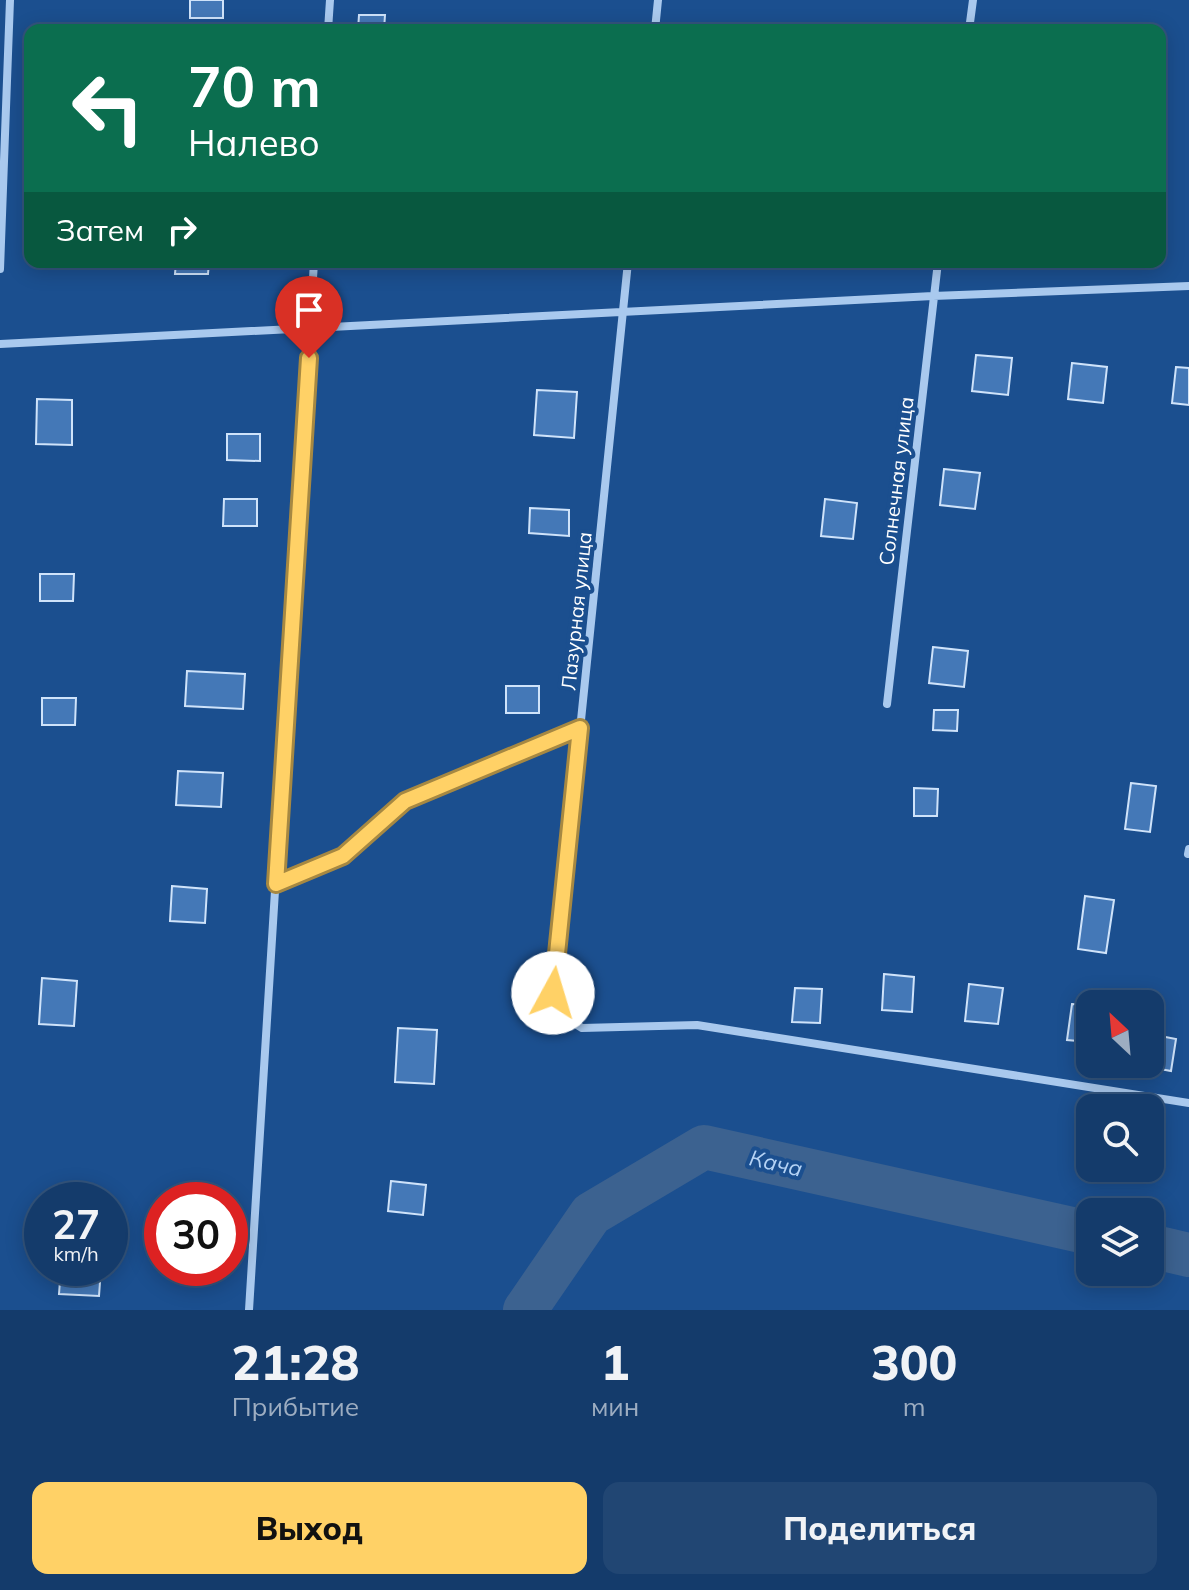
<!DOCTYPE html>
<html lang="ru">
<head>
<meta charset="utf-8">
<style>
	:root { --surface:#143b6b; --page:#214673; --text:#f1f3f6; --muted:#9dadc1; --line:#33557e; --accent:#ffd166 }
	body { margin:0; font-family:Mulish,sans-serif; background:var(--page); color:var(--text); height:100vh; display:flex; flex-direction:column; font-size:30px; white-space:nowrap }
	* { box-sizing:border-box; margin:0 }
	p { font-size:26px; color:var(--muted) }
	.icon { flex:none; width:44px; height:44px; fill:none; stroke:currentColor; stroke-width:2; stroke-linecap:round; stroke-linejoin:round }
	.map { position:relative; height:1310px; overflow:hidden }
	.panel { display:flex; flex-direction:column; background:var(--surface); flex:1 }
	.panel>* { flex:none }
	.top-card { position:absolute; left:24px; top:24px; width:1142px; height:244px; border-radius:16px; box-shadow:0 4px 20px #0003,0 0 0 2px var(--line); background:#0b6e4f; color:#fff; overflow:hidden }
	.needle { width:52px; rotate:334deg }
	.buttons { position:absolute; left:1076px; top:990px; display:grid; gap:16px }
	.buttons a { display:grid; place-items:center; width:88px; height:88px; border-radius:16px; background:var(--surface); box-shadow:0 4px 20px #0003,0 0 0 2px var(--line); font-size:40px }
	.speed { position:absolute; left:24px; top:1182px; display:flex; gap:16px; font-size:40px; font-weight:700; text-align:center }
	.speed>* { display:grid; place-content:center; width:104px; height:104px; border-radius:50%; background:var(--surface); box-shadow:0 4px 20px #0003,0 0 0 2px var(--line); line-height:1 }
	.speed small { font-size:20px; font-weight:400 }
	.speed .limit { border:12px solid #d22; background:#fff; color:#111 }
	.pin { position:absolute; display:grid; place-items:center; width:68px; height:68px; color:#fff; margin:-82px -34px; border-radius:50% 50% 50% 0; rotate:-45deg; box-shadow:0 0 8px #0007 }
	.pin .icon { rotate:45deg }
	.me { position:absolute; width:88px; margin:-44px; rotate:6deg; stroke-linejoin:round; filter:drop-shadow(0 0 6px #0008) }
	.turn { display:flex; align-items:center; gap:28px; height:168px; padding:0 32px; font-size:36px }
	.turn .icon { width:104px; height:104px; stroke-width:2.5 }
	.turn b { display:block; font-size:56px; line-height:68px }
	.then { display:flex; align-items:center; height:76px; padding:0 32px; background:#0003; gap:16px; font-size:30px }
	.eta { display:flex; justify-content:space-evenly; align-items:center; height:136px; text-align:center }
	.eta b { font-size:48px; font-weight:800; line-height:56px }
	.button { display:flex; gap:16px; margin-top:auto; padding:16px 32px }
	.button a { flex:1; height:92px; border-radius:16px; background:var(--accent); color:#111; font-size:32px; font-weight:800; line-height:92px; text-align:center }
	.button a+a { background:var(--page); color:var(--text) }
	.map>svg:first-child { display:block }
</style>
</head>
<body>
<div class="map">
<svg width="1189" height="1310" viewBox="0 0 1189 1310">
	<rect width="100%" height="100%" fill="#1b4f8f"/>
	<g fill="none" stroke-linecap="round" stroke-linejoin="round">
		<!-- river -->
		<path stroke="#3c6290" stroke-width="44" d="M1150,1246L1189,1255
			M525,1310L591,1214L704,1147L1090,1233"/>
	</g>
	<!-- building -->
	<path fill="#4478b7" stroke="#cfe3fa" stroke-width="2" d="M190,0H223V18H190Z
		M359,15H385L384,30H358Z
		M176,262H209L208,274H175Z
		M976,355L1012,358L1008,395L972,391Z
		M1072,363L1107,367L1103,403L1068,399Z
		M1176,367L1189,368V405L1172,403Z
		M537,390L577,392L574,438L534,435Z
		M37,399L72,400V445L36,444Z
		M227,434H260V461L227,460Z
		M944,469L980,473L975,509L940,505Z
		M224,499H257V526H223Z
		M825,499L857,503L853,539L821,536Z
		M530,508L569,510V536L529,533Z
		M40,574H74L73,601H40Z
		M933,647L968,651L964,687L929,683Z
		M187,671L245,674L243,709L185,706Z
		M506,686H539V713H506Z
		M42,698H76L75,725H42Z
		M934,710H958L957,731L933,730Z
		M178,771L223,773L221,807L176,805Z
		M1131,783L1156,786L1150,832L1125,829Z
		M914,788L938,789L937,816H914Z
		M172,886L207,889L205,923L170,921Z
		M1085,896L1114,900L1106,953L1078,949Z
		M884,974L914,977L912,1012L882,1010Z
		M42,978L77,981L74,1026L39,1024Z
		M969,984L1003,988L998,1024L965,1021Z
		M795,988L822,989L820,1023L792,1022Z
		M1072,1004L1090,1006V1042L1067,1040Z
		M398,1028L437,1030L434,1084L395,1082Z
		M1150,1034L1176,1039L1171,1071L1144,1066V1064H1150Z
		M391,1181L426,1185L423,1215L388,1211Z
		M61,1268H101L99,1296L59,1294Z"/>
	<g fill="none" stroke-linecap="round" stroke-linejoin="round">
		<!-- lane -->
		<path stroke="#a9c9ee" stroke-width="6" d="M276,884L343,856L405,801L580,728"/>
		<!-- street -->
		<path stroke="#a9c9ee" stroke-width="8" d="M328,30L330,0
			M655,30L658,0
			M969,30L973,0
			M628,262L553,993L561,1015L582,1028L697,1025L1189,1103
			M0,269L10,0
			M0,344L933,296L1189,286
			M887,704L938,262
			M1188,854L1189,849
			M249,1310L314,262"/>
	</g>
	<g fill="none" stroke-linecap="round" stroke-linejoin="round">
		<defs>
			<path id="route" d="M309,358L276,884L343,856L405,801L580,728L553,993"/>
		</defs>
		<!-- route casing -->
		<use href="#route" stroke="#a68842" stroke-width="20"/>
		<!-- route -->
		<use href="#route" stroke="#ffd166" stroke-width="14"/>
	</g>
	<g text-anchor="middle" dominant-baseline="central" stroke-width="8" stroke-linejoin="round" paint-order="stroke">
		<!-- street labels -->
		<g font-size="20" fill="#fff" stroke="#1b4f8f">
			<text transform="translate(896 481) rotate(-83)">Солнечная улица</text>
			<text transform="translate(576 611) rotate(-84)">Лазурная улица</text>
		</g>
		<!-- water labels -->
		<g font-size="22" font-style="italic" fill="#b5d3f5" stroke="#1b4f8f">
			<text transform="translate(776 1163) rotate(13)">Кача</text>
		</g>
	</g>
</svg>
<div class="buttons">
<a><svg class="needle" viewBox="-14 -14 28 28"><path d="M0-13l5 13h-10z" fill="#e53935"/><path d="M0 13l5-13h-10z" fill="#9dadc1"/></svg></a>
<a><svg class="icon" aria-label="search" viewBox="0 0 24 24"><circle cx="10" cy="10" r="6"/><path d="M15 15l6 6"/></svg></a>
<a><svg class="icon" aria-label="layers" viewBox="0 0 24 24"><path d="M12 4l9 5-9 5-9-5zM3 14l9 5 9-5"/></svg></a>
</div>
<div class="speed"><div>27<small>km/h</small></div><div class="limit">30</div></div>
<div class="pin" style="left:309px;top:358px;background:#d93025"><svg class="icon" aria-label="arrive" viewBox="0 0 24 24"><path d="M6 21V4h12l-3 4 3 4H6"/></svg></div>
<svg class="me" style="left:553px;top:993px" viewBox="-20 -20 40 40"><circle r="19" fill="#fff"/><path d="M0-13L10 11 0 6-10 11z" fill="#ffd166"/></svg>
<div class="top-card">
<div class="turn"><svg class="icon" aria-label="left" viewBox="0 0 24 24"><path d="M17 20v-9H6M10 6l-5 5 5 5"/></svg><div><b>70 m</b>Налево</div></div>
<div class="then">Затем<svg class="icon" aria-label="right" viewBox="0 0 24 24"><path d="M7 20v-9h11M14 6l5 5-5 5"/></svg></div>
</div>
</div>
<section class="panel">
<div class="eta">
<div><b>21:28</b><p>Прибытие</p></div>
<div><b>1</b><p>мин</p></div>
<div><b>300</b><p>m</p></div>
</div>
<div class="button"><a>Выход</a><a>Поделиться</a></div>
</section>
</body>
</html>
